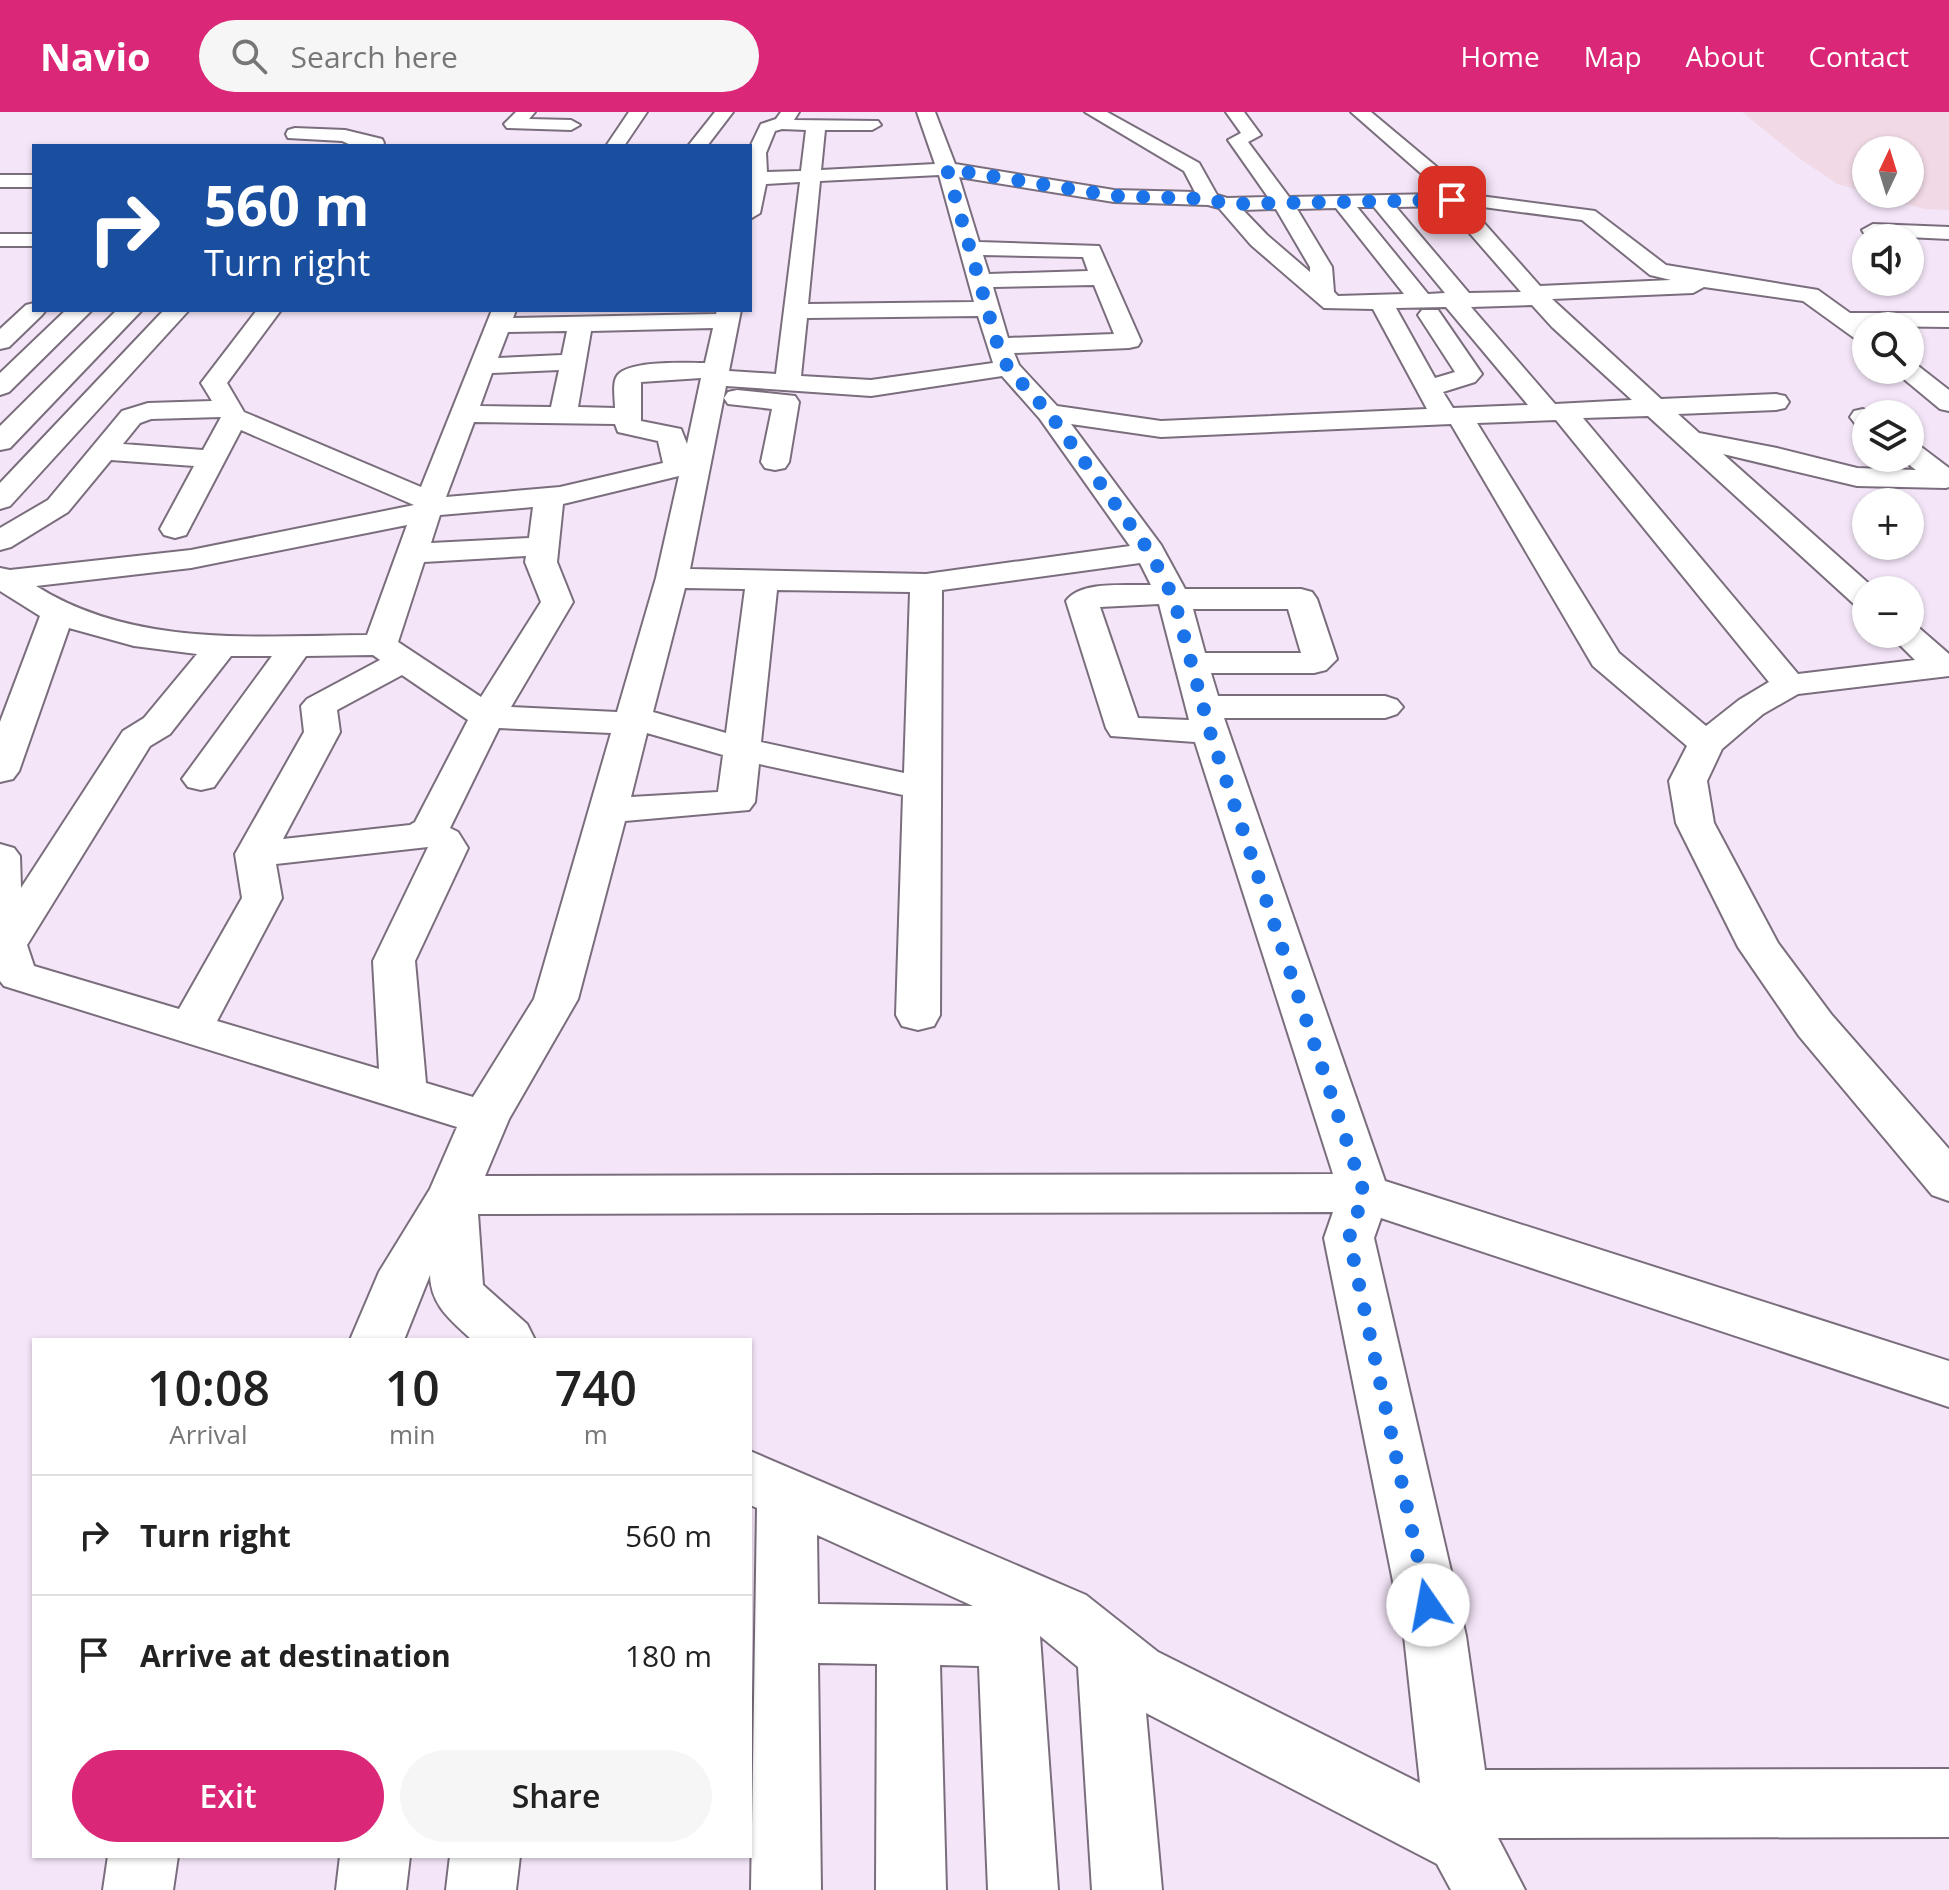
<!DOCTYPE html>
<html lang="en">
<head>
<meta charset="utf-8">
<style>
	:root { --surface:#fff; --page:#f6f6f6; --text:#222; --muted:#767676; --line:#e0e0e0; --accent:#db2777 }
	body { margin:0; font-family:"Open Sans",sans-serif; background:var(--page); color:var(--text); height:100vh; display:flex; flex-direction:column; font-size:30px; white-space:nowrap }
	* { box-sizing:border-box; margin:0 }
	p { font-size:26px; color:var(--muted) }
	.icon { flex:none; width:44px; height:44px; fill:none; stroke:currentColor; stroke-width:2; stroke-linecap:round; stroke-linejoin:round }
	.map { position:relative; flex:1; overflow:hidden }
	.panel { position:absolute; left:32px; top:1226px; width:720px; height:520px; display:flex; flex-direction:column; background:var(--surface); border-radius:0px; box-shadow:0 2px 6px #0004 }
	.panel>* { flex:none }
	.top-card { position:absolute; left:32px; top:32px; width:720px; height:168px; border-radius:0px; box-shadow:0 2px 6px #0004; background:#1a4fa0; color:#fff; overflow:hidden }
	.needle { width:52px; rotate:4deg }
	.buttons { position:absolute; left:1852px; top:24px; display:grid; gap:16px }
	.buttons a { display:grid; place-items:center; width:72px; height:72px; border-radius:50%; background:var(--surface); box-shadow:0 2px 6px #0004; font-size:40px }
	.pin { position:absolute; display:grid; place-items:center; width:68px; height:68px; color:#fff; margin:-34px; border-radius:16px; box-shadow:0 4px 12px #0006 }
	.me { position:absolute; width:88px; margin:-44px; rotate:348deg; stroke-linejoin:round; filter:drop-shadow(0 0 6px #0008) }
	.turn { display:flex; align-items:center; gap:28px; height:168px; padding:0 40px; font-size:36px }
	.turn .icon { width:104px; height:104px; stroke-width:2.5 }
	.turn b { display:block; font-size:56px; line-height:68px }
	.eta { display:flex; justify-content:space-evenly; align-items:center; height:136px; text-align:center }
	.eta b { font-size:48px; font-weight:600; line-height:56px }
	.action { display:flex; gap:16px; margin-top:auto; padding:16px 40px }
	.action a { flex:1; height:92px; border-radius:48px; background:var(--accent); color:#fff; font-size:32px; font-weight:600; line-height:92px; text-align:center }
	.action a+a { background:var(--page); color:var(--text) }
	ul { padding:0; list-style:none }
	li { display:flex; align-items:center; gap:24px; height:120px; padding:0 40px; border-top:2px solid var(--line) }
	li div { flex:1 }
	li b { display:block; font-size:30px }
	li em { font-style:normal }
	header { display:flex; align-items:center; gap:48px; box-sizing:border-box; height:112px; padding:0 40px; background:var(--accent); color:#fff }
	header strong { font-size:38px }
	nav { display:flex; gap:44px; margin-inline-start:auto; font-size:28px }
	.search { width:560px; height:72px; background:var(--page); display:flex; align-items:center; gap:20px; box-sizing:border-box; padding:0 28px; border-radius:44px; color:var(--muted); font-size:30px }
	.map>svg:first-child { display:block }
</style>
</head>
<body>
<header>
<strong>Navio</strong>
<div class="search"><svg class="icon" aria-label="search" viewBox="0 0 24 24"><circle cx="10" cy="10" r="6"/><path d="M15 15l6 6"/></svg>Search here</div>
<nav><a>Home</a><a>Map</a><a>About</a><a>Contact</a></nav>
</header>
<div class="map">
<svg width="1949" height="1778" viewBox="0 0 1949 1778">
	<rect width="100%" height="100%" fill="#f4e6f8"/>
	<!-- industrial -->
	<path fill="#f1dae6" d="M1742,0H1949V98L1924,97L1871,82H1910V38H1866V80L1837,72L1799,46Z"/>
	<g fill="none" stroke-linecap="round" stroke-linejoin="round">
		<defs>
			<path id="minor" d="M516,0H535L529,7L571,8L580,13L571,18L507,16L504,12Z
				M629,0H647L624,34H606Z
				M715,0H733L707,34H688Z
				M781,0H799L794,8L878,9L881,13L872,18H825L821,58L935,52L917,0H935L955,52L1114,78L1195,80L1184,59L1085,0H1107L1199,51L1217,83L1227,86L1268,85L1228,28L1241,21L1226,0H1244L1261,23L1248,30L1289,85L1437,82L1424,64L1351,0H1371L1438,56L1457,81L1595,99L1666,153L1818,178L1850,201H1949V215L1866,214V230L1857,228L1803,189L1704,175L1693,181L1552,187L1661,287L1776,282L1785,284L1789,290L1785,296L1776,298L1678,302L1699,321L1777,336L1857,356L1916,358L1900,346H1910V332L1920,334L1949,356V375L1946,376L1857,374L1723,342L1876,478H1866V496L1855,493L1648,304L1583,306L1798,562L1915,548L1889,522H1910V513L1918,515L1949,542V564L1798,582L1763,602L1722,637L1707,669L1714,711L1778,831L1831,902L1949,1037V1089L1932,1083L1799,924L1738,835L1676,711L1669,669L1687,634L1593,554L1451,312L1161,325L1071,312L1161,433L1185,477H1301L1312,480L1317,487L1337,547L1326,558L1314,561H1211L1218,584H1385L1397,588L1403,595L1397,602L1385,606H1224L1385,1069L1949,1249V1295L1381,1106L1374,1126L1466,1524L1485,1658L1949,1657V1725L1498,1726L1525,1778H1451L1437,1752L1146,1601L1162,1778H1092L1078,1555L1040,1524L1058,1778H988L979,1554L940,1553L946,1778H876L877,1552L818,1551L821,1778H751L757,1396L750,1393V1339L1086,1483L1158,1540L1420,1671L1404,1524L1324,1126L1333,1100L478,1102L483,1173L527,1212L535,1228H472C451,1208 431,1194 430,1163L404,1228H350L379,1160L430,1077L457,1015L4,874L0,869V732L14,736L20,744L21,776L123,619L144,606L197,542L134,534L69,516L19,659L13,667L0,670V610L40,504L0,479V456L10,458L191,438L414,393L241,318L186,423L175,426L164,423L160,417L194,354L111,348L68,400L11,435L0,438V416L48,388L122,299L148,291L212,289L201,271L257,198H281L227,271L244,300L421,375L492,198H516L513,206L716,202L717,198H741L729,259L776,262L800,70L766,72L760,101L750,107V35L761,12L776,7ZM782,17L806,18L801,59L767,60L766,41L775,19ZM939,63L974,190L808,192L820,69ZM959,65L1114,90L1208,93L1219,96L1251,133L1324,196L1373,197L1427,297L1161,309L1057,294L1019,253L1014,241L1129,236L1138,234L1141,229L1099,134L979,130ZM1468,93L1582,108L1650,163L1671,168L1540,174ZM1446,94L1521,180L1469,181L1396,95ZM1357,95H1374L1445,181L1428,182ZM1336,96L1404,182L1338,184L1334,180L1332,155L1297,97ZM1276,97L1310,155V160L1267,123L1243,98ZM983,143L1083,145L1088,159L989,162ZM1094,173L1114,222L1008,226L993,175ZM1532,193L1552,215L1632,288L1555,292L1471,195ZM1446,195L1528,293L1453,296L1443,280L1475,270L1482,262L1438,198H1422L1418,203L1455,260L1435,266L1396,196ZM978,204L993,251L871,268L801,264L807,206ZM713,216L705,251C687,251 627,248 617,264C612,271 615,287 615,296L578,295L591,219ZM567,219L562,243L498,246L508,220ZM559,258L551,295L480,294L492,261ZM1002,264L1040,307L1130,434L926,462L690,457L726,274L871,284ZM701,266L687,332L681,317L641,309V270ZM221,305L203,338L123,332L140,311L151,307ZM1556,308L1769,570L1739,588L1706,614L1619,541L1477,311ZM474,310L615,312L618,320L658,329L663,351L560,375L446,385ZM679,364L656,466L617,600L511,595L573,490L557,450L563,392ZM533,395L529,426L431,431L440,403ZM407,413L367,523C255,524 135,536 36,474L191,456ZM526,444L525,450L541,490L481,585L398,530L424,450ZM1140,451L1151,473C1127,474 1081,468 1066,489L1106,616L1111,624L1195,630L1333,1062L485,1064L509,1007L578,887L625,709L749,698L755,690L759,652L903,683L896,903L902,914L918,918L934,914L940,903L942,478ZM685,476L745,477L726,621L653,600ZM777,478L910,480L904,661L761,630ZM1159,492L1189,608L1138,606L1100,495ZM1193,497H1288L1301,541H1205ZM373,543L380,548L307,587L301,594L304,620L235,742L242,786L179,897L34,854L27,833L150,634L170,622L231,544H272L182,667L188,675L201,678L214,675L306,544ZM402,563L468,608L415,710L410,713L283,727L340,620L337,598ZM499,616L611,621L534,887L473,985L426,971L415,849L468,736L458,720L450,716ZM647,621L723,643L718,680L631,685ZM428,735L373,849L379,957L217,909L282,786L276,752ZM817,1423L973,1494L818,1492Z
				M295,16L345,18L382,27L384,31L382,34H353L342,29L288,26L286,22L288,18Z
				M0,63H34V75H0Z
				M1873,112L1949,115V127L1865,123L1862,118Z
				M0,122H34V134H0Z
				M34,191V198H46L42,203L9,235L0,237V217L26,193Z
				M66,198H92L9,280L0,283V261Z
				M117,198H142L10,336L0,338V314Z
				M164,198H189L10,394L0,397V371Z
				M1910,251L1917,253L1949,278V299L1940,297L1899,263L1895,258H1910Z
				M737,278L795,284L799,290L789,350L785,356L775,358L765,356L761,350L772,297L728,292L724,286L728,280Z
				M1863,297L1875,302H1866V316L1857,314L1850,305L1854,299Z
				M108,1744H178L173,1778H103Z
				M340,1744H410L406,1778H336Z
				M450,1744H520L516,1778H446Z"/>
		</defs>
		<!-- minor casing -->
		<use href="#minor" stroke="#7a6e7d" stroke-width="4"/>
		<!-- minor -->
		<use href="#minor" fill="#fff" fill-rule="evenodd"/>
	</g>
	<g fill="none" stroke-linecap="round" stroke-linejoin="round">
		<!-- route -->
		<path stroke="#1a73e8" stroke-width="14" stroke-dasharray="0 25.2" d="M1428,1493L1349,1126L1364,1081L1210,620L1174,487L1150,440L1049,301L1008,256L998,234L947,57L1114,84L1209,87L1226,92L1452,88"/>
	</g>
</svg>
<div class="buttons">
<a><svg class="needle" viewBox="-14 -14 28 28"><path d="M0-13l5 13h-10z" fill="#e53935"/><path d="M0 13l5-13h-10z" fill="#767676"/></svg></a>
<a><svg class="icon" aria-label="sound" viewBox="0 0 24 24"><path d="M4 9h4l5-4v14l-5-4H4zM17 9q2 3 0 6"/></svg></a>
<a><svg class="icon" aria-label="search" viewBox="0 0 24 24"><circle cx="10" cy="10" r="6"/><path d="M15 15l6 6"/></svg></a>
<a><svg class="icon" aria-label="layers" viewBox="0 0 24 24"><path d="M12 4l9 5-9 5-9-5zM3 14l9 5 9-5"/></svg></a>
<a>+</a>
<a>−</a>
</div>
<div class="pin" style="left:1452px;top:88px;background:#d93025"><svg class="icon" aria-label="arrive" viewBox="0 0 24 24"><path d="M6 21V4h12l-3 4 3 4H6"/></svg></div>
<svg class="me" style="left:1428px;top:1493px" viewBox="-20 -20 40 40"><circle r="19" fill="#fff"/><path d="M0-13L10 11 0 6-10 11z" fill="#1a73e8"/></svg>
<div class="top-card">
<div class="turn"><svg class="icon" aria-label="right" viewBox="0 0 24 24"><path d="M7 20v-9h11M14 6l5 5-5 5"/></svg><div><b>560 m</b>Turn right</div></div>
</div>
<section class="panel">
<div class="eta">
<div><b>10:08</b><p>Arrival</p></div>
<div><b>10</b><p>min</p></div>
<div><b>740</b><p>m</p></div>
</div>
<ul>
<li><svg class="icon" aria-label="right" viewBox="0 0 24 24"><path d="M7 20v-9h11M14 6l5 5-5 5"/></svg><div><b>Turn right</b></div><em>560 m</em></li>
<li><svg class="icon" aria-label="arrive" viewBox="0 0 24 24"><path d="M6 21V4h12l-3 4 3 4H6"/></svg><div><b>Arrive at destination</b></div><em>180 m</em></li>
</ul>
<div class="action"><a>Exit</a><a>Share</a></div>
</section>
</div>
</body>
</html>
